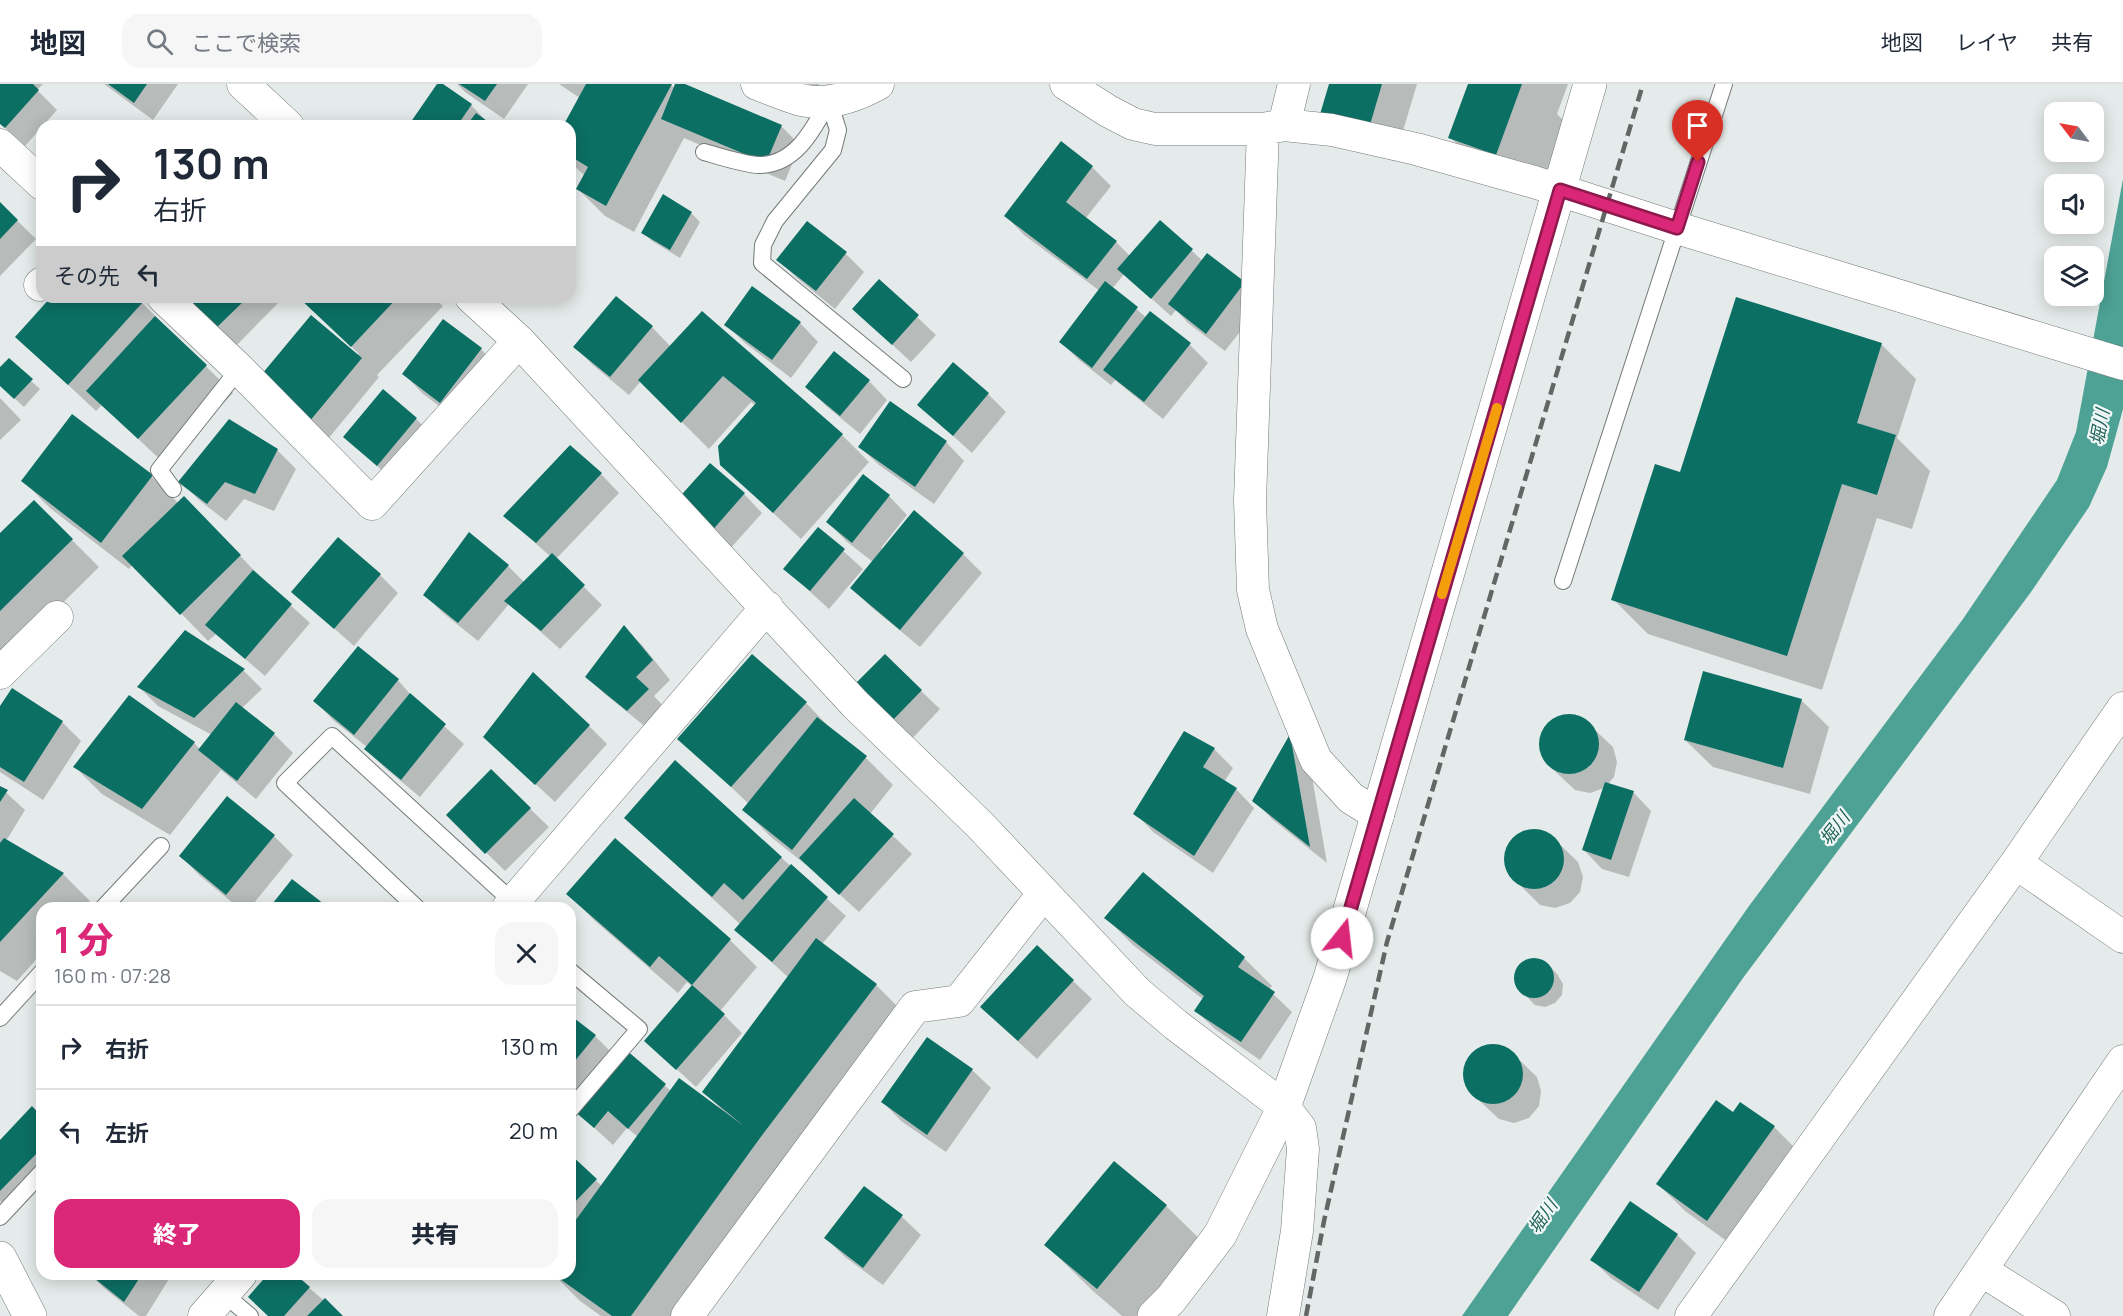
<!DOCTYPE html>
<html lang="ja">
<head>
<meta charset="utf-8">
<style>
	:root { --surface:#fff; --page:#f6f6f7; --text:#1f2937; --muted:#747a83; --line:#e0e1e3; --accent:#db2777 }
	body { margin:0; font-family:Manrope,"Noto Sans JP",sans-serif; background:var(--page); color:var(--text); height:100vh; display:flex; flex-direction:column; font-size:22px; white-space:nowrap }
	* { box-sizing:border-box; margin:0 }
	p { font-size:20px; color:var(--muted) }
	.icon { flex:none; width:33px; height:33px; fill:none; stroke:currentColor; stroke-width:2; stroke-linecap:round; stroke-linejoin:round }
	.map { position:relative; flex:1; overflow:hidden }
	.side { position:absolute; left:36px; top:818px; width:540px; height:378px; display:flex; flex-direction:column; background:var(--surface); border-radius:18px; box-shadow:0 3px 15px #0003 }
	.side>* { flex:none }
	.top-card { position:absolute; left:36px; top:36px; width:540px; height:183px; border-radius:18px; box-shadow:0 3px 15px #0003; background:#fff; color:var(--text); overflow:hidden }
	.needle { width:39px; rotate:302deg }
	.fabs { position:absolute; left:2044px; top:18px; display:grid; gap:12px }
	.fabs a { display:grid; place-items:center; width:60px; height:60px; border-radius:12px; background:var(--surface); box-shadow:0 3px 15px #0003; font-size:30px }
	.pin { position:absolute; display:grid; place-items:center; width:51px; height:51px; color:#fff; margin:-62px -26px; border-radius:50% 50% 50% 0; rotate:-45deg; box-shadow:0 0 6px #0007 }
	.pin .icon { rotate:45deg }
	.me { position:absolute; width:66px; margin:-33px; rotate:16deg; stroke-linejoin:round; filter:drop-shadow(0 0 4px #0008) }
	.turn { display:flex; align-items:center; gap:21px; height:126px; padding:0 18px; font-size:27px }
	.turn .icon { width:78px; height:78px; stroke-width:2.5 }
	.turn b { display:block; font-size:42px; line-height:51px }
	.then { display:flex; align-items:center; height:57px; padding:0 18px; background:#0003; gap:12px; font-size:22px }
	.round { display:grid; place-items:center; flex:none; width:63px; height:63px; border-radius:18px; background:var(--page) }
	.head { display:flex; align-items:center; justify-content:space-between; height:102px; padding:0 18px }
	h1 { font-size:36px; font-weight:800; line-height:45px; color:var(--accent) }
	.cta { display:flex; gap:12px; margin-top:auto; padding:12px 18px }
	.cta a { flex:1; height:69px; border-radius:18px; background:var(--accent); color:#fff; font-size:24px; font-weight:800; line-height:69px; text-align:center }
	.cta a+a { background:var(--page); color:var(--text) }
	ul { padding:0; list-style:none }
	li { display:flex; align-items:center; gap:18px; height:84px; padding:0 18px; border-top:2px solid var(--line) }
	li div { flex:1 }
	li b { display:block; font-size:22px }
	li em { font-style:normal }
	header { display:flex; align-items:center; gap:36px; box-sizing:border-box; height:84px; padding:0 30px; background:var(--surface); border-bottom:2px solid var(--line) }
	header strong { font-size:28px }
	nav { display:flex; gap:33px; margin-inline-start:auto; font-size:21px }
	.search { width:420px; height:54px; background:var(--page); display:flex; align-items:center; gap:15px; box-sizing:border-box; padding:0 21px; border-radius:18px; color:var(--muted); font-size:22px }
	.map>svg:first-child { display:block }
</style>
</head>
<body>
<header>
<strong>地図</strong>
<div class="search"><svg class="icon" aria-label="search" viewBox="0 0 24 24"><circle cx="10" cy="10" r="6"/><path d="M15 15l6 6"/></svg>ここで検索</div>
<nav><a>地図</a><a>レイヤ</a><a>共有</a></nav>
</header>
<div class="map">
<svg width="2123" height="1232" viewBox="0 0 2123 1232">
	<rect width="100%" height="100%" fill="#e5ebea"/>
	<!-- water -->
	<path fill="#4da295" d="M2123,95V325L2107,383L2089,423L2031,508L1743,894L1508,1232H1462L1749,822L1963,535L2057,396L2076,348Z"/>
	<!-- shadow -->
	<path fill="#0003" d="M0,0H43L37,6L57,26L25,62L0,39Z
		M104,0H178L153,36Z
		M439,0L471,21L491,42H410Z
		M457,0H528L504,35L465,8Z
		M559,0H670L675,5L677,0H681L781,42L800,61L785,97L684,54L634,148L605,132L578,105L585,92L570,78V42H565L580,14Z
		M754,0H819L801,29Z
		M1330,0H1417L1394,77L1347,63Z
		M1469,0H1568L1557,30L1570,43L1543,117L1497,100L1450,53Z
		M207,37L212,42H203Z
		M1092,83L1111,102L1085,135L1116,158L1130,172L1160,138L1203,177L1207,171L1263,218L1225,267L1188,239L1176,226L1171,232L1124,190L1112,205L1147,234L1151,229L1190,261L1208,279L1163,335L1115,296L1111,301L1079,276L1061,258L1100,207L1024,151L1006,132Z
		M664,113L691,129L700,138L680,174L652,157L643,148Z
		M0,120L36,155L0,192Z
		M846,170L864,188L835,225L797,194L778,176Z
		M879,197L936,251L911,278L854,225Z
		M53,213H136L233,309L166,381L102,321L96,327L17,253Z
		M183,213H284L234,264Z
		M300,213H434L443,222L377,291L379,293L328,355L278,314L359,270Z
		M702,229L842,351L869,378L801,455L722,381L756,322L751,318L709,365L641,297L629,311L594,282L575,263L652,243L671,263Z
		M800,239L818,258L791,294L745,259L726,241Z
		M1881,260L1916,295L1897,354L1930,387L1912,445L1877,434L1822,606L1648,550L1613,515L1681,389Z
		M481,265L499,284L459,337L422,309L404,290Z
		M834,269L869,297L887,316L860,350L825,321L807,303Z
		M0,286L31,297L40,305L24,323L0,301Z
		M383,307L416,335L435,353L397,400L345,353Z
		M988,310L1006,328L972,369L919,321Z
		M0,314L21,336L0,356Z
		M946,358L964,377L934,420L879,381L860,363Z
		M277,366L296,385L274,427L244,415L226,437L199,416L180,397Z
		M601,390L619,409L556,475L602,521L560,565L509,520L478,557L443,529L424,510L508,482L525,499L551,473L505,432Z
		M152,393L178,419L211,441L267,500L310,539L265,592L216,550L208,557L133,480L129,485L50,424L23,397Z
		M744,410L762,429L729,466L696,437Z
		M889,412L907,431L881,464L883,465L914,429L963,470L982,489L920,563L870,522L852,504L873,478L846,457L828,438Z
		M34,418L99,483L0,581V451Z
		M819,445L863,485L829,525L785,485Z
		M380,491L398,509L354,562L293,508Z
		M624,543L642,561L670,596L654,612L666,625L647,644L606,611L587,593Z
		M185,548L244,587L262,605L242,624L274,650L293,669L256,715L221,686L170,751L102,710L75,683L194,659L200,665L212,651L158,622L139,603Z
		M752,572L806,619L833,647L866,674L893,701L870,730L912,770L859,828L815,788L771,753L744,726L749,720L679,654Z
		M398,596L415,616L464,660L420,713L384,683L366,665L367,663L333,636L315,617Z
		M12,606L62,638L81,657L43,716L0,688V624Z
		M921,607L940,625L910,657L873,621Z
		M1801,616L1829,643L1810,710L1713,683L1685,656Z
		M1567,631L1582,634L1613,663L1617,678L1614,693L1608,700L1633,708L1651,727L1629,793L1602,785L1584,766L1604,704L1590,709L1575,706L1544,677L1539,662L1543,647L1553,636Z
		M589,642L607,660L555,718L504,671Z
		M1185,649L1214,665L1233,684L1224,698L1236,705L1254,724L1213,789L1153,748L1135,729Z
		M1290,652L1308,670L1327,779L1272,735L1254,716Z
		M675,678L846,832L822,860L876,901L903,928L691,1232H601L580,1217L553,1190H570V1072L602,1102L638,1053L627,1044L613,1061L575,1026L625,967L671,1007L719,1025L720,1024L704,1008L789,894L736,846L741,841L626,734Z
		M491,687L549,743L505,787L448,731Z
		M0,703L25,726L6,757L63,790L90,817L84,824H42V869L17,897L0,887Z
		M227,714L274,752L293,771L250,824H239L199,791L181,772Z
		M1533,746L1548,749L1578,778L1583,793L1580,808L1570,819L1555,824L1540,821L1510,791L1505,776L1508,762L1518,750Z
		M1143,790L1244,874L1272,902L1269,906L1292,928L1260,976L1215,945L1196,927L1204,916L1133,861L1106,834Z
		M568,810L730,856L757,883L720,927L742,949L696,1003L646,957L693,903L687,898L678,909L595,837Z
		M1037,863L1092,915L1037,975L1000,941Z
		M1538,875L1548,880L1557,890L1563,900L1562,911L1555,919L1545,923L1535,921L1517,903L1515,893L1518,882L1527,876Z
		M570,933L595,952L613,970L570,1025Z
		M928,955L972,986L991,1004L946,1068L901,1037L883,1018Z
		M1491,960L1506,963L1537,993L1541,1007L1539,1022L1529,1034L1514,1039L1499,1035L1468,1006L1463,992L1467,977L1477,965Z
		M1733,1030L1774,1043L1801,1070L1735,1163L1685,1127L1658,1100Z
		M42,1034V1101L14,1131L0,1117V1059Z
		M864,1104L902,1133L921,1151L883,1201L845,1173L826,1154Z
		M1166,1122L1213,1168L1160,1232H1122L1093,1207L1046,1161Z
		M1677,1151L1696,1169L1658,1226L1611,1194L1592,1176Z
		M90,1190H172L146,1232H139L104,1204Z
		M270,1190H293L342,1232H269L250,1213Z
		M536,1190H546L542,1194Z"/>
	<!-- building -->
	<path fill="#0c6f64" d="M0,0H33L39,6L5,44L0,40Z
		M108,0H147L134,19Z
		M437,0H443L472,20L457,42H408Z
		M459,0H497L485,17Z
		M586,0H672L606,122L576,105L588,83L570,72V42H563Z
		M675,0H685L782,41L766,79L661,35Z
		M1329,0H1382L1367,51L1318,37Z
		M1468,0H1522L1496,71L1448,54Z
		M476,29L494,42H466Z
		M1061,57L1093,82L1066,118L1117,157L1087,195L1004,132Z
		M663,110L692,128L670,166L641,149Z
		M0,118L18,136L0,155Z
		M1160,136L1193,165L1151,215L1117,185Z
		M807,137L847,168L816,207L776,176Z
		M1207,169L1245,198L1206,250L1168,220Z
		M879,195L919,231L892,261L852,225Z
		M1105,197L1138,223L1092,284L1059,258Z
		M752,202L801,238L772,276L724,241Z
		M616,212L653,242L610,293L573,263Z
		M51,213H138L143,218L68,301L15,253Z
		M181,213H248L214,246Z
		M298,213H398L351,263Z
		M1736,213L1882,259L1857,339L1896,351L1877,411L1842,400L1787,572L1611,516L1655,380L1680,388Z
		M702,227L843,350L773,429L720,381L718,362L756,319L723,292L681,339L638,296Z
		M1150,227L1191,259L1144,318L1103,286Z
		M311,231L362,274L309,338L257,296Z
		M155,232L207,281L138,355L86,307Z
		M443,235L482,264L440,319L402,290Z
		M834,267L870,296L840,332L805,303Z
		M9,274L33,295L14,315L0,302V283Z
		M953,278L989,309L953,352L917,321Z
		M383,305L417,334L377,382L343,353Z
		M890,317L947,357L915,403L858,363Z
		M72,330L153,391L101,459L21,397Z
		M229,335L278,365L255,410L225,398L207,420L178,398Z
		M570,361L602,389L536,459L503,432Z
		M710,379L745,409L710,449L675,418Z
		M863,390L890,411L852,459L826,438Z
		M184,412L241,471L180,531L122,472Z
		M34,416L73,455L0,527V449Z
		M914,426L964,469L900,546L850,504Z
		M818,443L845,465L810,507L783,485Z
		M469,448L509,481L458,539L423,511Z
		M338,453L381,490L334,545L291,508Z
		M552,469L585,501L541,547L504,517Z
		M253,486L292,520L245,575L205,541Z
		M624,541L653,576L636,593L649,605L627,627L585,593Z
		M185,546L245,585L194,634L137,603Z
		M358,562L399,595L354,651L313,617Z
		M752,570L807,618L731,703L677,655Z
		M885,570L922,606L890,639L852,603Z
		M1703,587L1802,615L1783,684L1684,656Z
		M533,588L590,641L535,701L483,653Z
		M12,604L63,637L24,698L0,683V622Z
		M410,609L446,640L401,696L364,665Z
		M129,611L195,658L142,725L73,683Z
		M236,618L275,649L237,697L198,666Z
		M1539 660a30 30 0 1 1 60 0a30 30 0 1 1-60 0Z
		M817,633L867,672L792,766L742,726Z
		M1184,647L1215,664L1203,683L1237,704L1194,772L1133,730Z
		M1290,650L1310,763L1252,717Z
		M675,676L782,773L743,816L724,799L712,813L624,734Z
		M491,685L531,724L485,770L446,731Z
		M1605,698L1634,707L1611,776L1582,766Z
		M0,702L8,706L0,718Z
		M227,712L275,751L226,811L179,772Z
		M854,714L894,750L839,811L799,774Z
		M1504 775a30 30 0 1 1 60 0a30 30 0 1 1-60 0Z
		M4,754L64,789L0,858V759Z
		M615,754L731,855L692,901L659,872L650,883L566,810Z
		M791,780L828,813L772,878L734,846Z
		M1143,788L1245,873L1238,883L1275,908L1241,958L1194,927L1204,912L1104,834Z
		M292,795L329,824H269Z
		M816,854L877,900L760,1054L631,1232H612L553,1190H570V1144L679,994L744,1042L702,1008Z
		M1037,861L1074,896L1018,957L980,923Z
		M1514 894a20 20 0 1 1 40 0a20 20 0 1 1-40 0Z
		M692,901L725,930L676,986L644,957Z
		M570,931L596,951L570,983Z
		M927,953L973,985L927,1051L881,1018Z
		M1463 990a30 30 0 1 1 60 0a30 30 0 1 1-60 0Z
		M625,965L666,1000L628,1045L608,1027L594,1044L573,1026Z
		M1716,1016L1733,1028L1740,1018L1775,1042L1707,1137L1656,1100Z
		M32,1022L42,1033V1064L0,1107V1056Z
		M570,1070L597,1095L570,1123Z
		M1114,1077L1167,1121L1097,1205L1044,1161Z
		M864,1102L903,1131L863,1184L824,1154Z
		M1630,1117L1678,1150L1639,1208L1590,1176Z
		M89,1190H142L124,1218Z
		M268,1190H295L310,1203L284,1232H268L248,1213Z
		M325,1214L343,1232H307Z"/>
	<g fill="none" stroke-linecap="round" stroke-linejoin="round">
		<defs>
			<path id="service" d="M704,68C718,72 746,81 759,81C796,81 814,44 829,17L838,46L833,66L775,137L763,161L762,179L903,295
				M173,405L159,386L239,285
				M1563,497L1724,0
				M103,824L161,762
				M417,824L285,699L332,652L513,818
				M570,887L639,945L570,1026
				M0,934L42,888
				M0,1133L42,1088
				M224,1210L250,1232"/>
			<path id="minor" d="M243,0L288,42
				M757,0C771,5 786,12 801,16C827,22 856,12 878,0
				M1066,0L1108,27L1133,40L1155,45H1263L1284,41L1332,46L1416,65L1534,98L1677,144L2123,280
				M1284,41L1294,0
				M1263,45L1250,417L1253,506L1262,545L1316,676L1351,714L1378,731
				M0,61L42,100
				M40,201L42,199
				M163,213L239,285L372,420L519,257
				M471,213L519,257L855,620L980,741L1137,908L1176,941L1284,1023L1300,1044L1303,1065L1297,1147L1283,1232
				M0,589L57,533
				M2016,779L2123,853
				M508,824L767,523
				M1981,1186L2123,977
				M204,1232L241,1190
				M687,1232L915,923L959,917L1044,809
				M1691,1232L2016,779L2123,624
				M1950,1232L1981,1186L2054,1232"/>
			<path id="tertiary" d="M1154,1232L1171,1215L1220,1151L1284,1023L1330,894L1590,0"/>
			<path id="primary" d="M0,1174L30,1232"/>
		</defs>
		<!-- service casing -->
		<use href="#service" stroke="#757a79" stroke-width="18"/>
		<!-- minor casing -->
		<use href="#minor" stroke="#757a79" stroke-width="33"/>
		<!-- tertiary casing -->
		<use href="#tertiary" stroke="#757a79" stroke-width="34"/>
		<!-- primary casing -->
		<use href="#primary" stroke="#757a79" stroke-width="34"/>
		<!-- service -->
		<use href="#service" stroke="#fff" stroke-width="16"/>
		<!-- minor -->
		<use href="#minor" stroke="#fff" stroke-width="32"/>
		<!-- tertiary -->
		<use href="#tertiary" stroke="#fff" stroke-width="33"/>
		<!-- primary -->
		<use href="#primary" stroke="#fff" stroke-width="33"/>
		<!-- rail -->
		<path stroke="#626665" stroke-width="4.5" stroke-dasharray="12 6" stroke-linecap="butt" d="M1306,1232L1324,1137L1387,858L1643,0"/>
	</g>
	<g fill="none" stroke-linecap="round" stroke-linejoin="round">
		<defs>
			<path id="route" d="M1342,854L1560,106L1677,144L1698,78"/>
		</defs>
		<!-- route casing -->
		<use href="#route" stroke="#8e194d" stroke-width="15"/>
		<!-- route -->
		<use href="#route" stroke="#db2777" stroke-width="10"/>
		<!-- slow -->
		<path stroke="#f59e0b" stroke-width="10" d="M1442,510L1497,324"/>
	</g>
	<g text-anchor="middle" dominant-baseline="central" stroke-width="4.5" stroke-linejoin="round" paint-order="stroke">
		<!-- water labels -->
		<g font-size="18" font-style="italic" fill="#20645b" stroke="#f2f8f7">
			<text transform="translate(2099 343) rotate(-79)">堀川</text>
			<text transform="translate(1834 744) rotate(-52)">堀川</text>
			<text transform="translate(1542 1132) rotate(-55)">堀川</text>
		</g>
	</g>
</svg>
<div class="fabs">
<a><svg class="needle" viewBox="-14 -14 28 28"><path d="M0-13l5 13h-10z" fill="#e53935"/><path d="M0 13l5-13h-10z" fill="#747a83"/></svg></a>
<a><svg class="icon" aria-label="sound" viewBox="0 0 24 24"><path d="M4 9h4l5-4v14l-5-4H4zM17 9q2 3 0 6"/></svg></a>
<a><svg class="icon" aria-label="layers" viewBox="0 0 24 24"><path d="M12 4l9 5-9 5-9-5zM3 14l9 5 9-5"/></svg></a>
</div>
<div class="pin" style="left:1698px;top:78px;background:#d93025"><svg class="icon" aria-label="arrive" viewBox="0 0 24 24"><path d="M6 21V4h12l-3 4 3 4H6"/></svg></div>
<svg class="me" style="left:1342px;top:854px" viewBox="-20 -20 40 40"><circle r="19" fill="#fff"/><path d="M0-13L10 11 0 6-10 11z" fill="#db2777"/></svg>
<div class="top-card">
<div class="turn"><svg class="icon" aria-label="right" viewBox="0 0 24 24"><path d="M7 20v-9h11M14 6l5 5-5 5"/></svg><div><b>130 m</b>右折</div></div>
<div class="then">その先<svg class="icon" aria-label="left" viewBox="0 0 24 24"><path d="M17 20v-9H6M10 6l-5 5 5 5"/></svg></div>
</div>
<section class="side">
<div class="head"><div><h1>1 分</h1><p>160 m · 07:28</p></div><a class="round"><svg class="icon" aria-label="close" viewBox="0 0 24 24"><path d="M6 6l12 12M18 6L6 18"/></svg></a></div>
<ul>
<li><svg class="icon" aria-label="right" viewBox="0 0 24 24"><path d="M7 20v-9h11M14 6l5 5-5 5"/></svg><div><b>右折</b></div><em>130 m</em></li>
<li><svg class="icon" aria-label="left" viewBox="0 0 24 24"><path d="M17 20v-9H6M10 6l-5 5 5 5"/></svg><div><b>左折</b></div><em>20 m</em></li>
</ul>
<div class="cta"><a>終了</a><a>共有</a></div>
</section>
</div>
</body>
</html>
